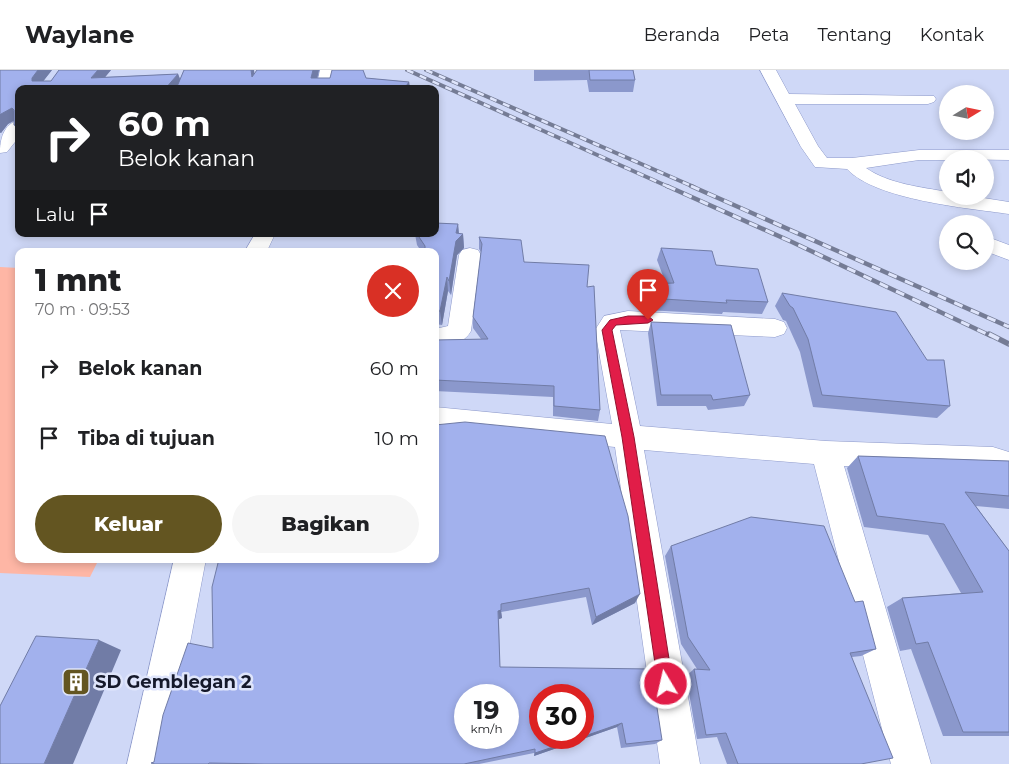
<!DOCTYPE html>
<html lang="id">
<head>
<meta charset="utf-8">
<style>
	:root { --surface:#fff; --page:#f6f6f6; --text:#202124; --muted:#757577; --line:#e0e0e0; --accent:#635521 }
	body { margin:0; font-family:Montserrat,sans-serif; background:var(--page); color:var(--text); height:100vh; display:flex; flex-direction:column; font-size:19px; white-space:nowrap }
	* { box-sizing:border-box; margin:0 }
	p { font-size:16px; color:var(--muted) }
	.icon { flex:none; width:28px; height:28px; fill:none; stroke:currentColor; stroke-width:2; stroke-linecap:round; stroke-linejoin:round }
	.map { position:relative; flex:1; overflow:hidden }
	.details { position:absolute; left:15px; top:178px; width:424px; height:315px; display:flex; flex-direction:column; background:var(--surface); border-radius:10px; box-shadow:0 2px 8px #0003 }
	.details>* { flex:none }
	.top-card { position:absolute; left:15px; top:15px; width:424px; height:152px; border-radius:10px; box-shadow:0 2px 8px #0003; background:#202124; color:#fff; overflow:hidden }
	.needle { width:32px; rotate:80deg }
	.buttons { position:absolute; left:939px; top:15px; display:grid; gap:10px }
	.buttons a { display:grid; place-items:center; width:55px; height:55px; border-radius:50%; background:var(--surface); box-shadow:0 2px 8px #0003; font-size:25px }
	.speed { position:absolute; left:454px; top:614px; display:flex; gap:10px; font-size:25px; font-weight:700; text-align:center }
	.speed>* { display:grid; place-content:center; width:65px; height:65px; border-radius:50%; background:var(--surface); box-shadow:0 2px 8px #0003; line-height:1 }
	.speed small { font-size:12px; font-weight:400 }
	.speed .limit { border:8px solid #d22; background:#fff; color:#111 }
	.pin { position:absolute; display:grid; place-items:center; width:42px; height:42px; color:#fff; margin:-51px -21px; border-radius:50% 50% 50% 0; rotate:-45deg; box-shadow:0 0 5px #0007 }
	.pin .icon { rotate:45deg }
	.me { position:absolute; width:55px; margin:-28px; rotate:351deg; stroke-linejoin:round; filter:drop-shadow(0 0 4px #0008) }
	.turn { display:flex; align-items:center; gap:18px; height:105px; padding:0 20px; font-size:22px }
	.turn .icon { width:65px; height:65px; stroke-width:2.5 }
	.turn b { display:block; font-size:35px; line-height:42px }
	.then { display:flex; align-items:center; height:48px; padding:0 20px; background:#0003; gap:10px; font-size:19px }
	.round { display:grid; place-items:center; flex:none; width:52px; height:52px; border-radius:26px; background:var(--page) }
	.headline { display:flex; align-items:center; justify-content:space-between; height:85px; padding:0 20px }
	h1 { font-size:30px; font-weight:800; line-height:38px }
	.primary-button { display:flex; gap:10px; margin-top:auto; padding:10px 20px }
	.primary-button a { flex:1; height:58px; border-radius:30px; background:var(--accent); color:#fff; font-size:20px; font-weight:800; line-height:58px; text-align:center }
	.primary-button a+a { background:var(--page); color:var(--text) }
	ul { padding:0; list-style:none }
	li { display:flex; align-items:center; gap:15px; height:70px; padding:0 20px }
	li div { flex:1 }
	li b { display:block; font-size:19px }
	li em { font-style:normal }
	header { display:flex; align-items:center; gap:30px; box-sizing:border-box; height:70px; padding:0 25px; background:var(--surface); border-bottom:1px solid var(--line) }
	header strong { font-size:24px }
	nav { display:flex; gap:28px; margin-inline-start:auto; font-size:18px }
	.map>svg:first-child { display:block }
</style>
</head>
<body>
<header>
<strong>Waylane</strong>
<nav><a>Beranda</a><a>Peta</a><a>Tentang</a><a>Kontak</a></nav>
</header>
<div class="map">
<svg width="1009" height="694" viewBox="0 0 1009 694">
	<rect width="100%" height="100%" fill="#cfd8f7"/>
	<!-- green -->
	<path fill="#feb6a5" d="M0,197L19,198V489H99L90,507L0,503Z"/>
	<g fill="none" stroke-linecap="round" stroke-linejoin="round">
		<defs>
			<path id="street" d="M320,0H336L332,19H316Z
				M760,0H776L789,24L934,26L936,29L934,32L928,34H795L818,76L827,88H852L919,80H1009V90L948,89V90H919L866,98C889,114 921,117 948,122V126H971L1009,132V144C967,138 876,130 847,99L815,97L801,77Z
				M19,50V67L7,82L0,83C0,70 3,54 19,50Z
				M255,164H275L267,181H245Z
				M985,166L1009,175V190L985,181Z
				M470,178L478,180L481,185L471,261C464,274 449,276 435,277V259L448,256L459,185L462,180Z
				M628,241L775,249L784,252L787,258L784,264L775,267L620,260L640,356L826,371L993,377L1009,382V408L992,401L844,396L931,694H891L814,394L644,380L700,694H660L615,377L435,359V337L612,354L595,260L604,246Z
				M174,489H206L167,694H127Z"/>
		</defs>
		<!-- street casing -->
		<use href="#street" stroke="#8d99ca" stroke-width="1"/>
		<!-- street -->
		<use href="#street" fill="#fff" fill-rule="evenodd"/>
		<defs>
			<path id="rail-far2" d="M407,0L669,117
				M426,0L694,117"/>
			<path id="rail-far1" d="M667,116L792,172L991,266
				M691,116L1009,257"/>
			<path id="rail" d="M989,264L1009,274"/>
		</defs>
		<!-- rail-far2 casing -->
		<use href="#rail-far2" stroke="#757c95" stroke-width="4"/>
		<!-- rail-far1 casing -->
		<use href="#rail-far1" stroke="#757c95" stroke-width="4.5"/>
		<!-- rail casing -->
		<use href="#rail" stroke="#757c95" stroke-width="5.5"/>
		<!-- rail-far2 -->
		<use href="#rail-far2" stroke="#dfe5fb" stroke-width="2.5" stroke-dasharray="7" stroke-linecap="butt"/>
		<!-- rail-far1 -->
		<use href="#rail-far1" stroke="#dfe5fb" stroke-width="3" stroke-dasharray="9" stroke-linecap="butt"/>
		<!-- rail -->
		<use href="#rail" stroke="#dfe5fb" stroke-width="4" stroke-dasharray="11" stroke-linecap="butt"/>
	</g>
	<!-- wall -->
	<path fill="#8b98cc" d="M0,0H52L43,11H51L59,0H111L105,7L178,4L180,9L184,0H254V3L319,0L317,8H366L409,12L410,19H19V62L14,55V51L8,54L1,63H0Z
		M534,0H633L635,10L633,22H589L587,10L534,11Z
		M458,154L459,163L463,164L464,178L457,185L451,225L448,221L442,255L435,254V181H421L417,175L415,164H435Z
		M479,167L524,192L587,217L600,340L598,351L553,346V327L435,321V270L481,269L473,258V247L481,182L479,179Z
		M661,178L716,195L768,232L762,244L723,242L722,244L645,240L643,226L646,214H666L657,190Z
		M782,223L950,336L937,348L813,337L800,282L786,251L783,250L775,236Z
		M651,252L750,325L744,336L708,340L706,336H657L648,263Z
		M435,355L635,533L592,555L586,527L501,542L502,548L499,549L500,597L662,670L655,674L621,678L617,657L534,686V683L479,694H155L154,692L213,578Z
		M858,386L1009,391V439L976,436L1009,481V666H943L911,579L900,581L887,537L902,528L961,523L928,465L864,457L847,398Z
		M671,476L855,532L876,579L861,586L852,587L861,694H727L717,667L697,669L686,606L694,599H697L681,574L665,486Z"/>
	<!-- shaded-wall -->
	<path fill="#717ca6" d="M38,0H52L38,18L32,11V8Z
		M98,0H111L97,17L91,8Z
		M251,0H254L256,19L252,7Z
		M313,0H319L315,19L311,8Z
		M178,4L182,14L178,19H165Z
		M409,12L410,19H404Z
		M12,38L18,48L8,54L1,63L0,62V45L1,44Z
		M458,154L459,167L463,164L464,178L457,185L451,225L449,211Z
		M447,207L448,221L442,255L440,241Z
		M640,524L635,533L592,555L596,547Z
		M501,540L502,548L499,549L498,541Z
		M99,570L121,580L73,694H44Z
		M622,653L617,657L534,686L535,683L580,668H582V667Z"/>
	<!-- building -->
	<path fill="#a2b1ed" stroke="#717ca6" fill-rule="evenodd" d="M0,0H38L32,8V11H51L59,0H98L91,8L178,4L165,19H19V55H14V40L12,38L1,44L0,45Z
		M184,0H251L252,7L257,0H313L311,8H330L332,0H363L366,8L409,12L404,19H176Z
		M589,0H633L635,10H590Z
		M435,153L458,154L456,163L463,164L456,171L449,211L447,207L440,241H435V181H425V176L417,164H435Z
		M479,167L521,170L524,192L589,195L587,217L594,216L600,340L554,336V316L435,310V270L488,269L473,247L482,174Z
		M661,178L712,181L716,195L758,199L768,232L726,230L727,233L648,228L646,214L674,213Z
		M782,223L896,242L927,290H944L950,336L822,325L808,269L793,238L790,236Z
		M651,252L731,255L750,325L713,330L711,325H661Z
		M465,352L605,366L628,446L640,524L596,547L589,518L501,534V540L498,541L500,597L651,599L662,670L626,674L622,653L582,667V625H540V668H580L535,683V679L464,694H264L209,693L208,694H155L151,693L154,692L163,645L188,573L213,578L212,517L219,489H435V355ZM465,625H508V668H465Z
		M858,386L1009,391V426L965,422L1009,481V662H963L928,572L916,574L902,528L983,522L944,454L877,446Z
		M751,447L824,456L855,532L863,531L876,579L850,583L893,688L861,694H738L726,663L706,665L694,599L710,600L688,567L671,476Z
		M36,566L99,570L44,694H0V636Z"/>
	<!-- route -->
	<path fill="#e11d48" stroke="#92132f" d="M628,246H648L653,250L648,253L616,255L612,260L634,367L673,614L671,619L666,622L660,619L658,614L622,367L602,260L610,250Z"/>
	<!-- icons -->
	<defs>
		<symbol id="building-square" viewBox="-11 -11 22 22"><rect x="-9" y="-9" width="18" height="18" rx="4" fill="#635521" stroke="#dfe5fb"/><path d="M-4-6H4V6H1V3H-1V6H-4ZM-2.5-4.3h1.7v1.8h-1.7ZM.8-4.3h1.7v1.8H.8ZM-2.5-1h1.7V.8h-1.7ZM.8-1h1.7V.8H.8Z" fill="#fff"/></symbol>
	</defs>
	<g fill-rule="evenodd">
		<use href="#building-square" x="60" y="596" width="32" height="32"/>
	</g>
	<g text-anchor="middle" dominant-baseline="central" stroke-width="5" stroke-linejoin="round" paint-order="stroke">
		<!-- near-poi labels -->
		<g font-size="18" font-weight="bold" fill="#15192b" stroke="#dfe5fb" text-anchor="start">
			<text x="95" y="612">SD Gemblegan 2</text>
		</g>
	</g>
</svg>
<div class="buttons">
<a><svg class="needle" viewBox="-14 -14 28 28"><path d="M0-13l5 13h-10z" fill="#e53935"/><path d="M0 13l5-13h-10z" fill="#757577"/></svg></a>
<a><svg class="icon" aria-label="sound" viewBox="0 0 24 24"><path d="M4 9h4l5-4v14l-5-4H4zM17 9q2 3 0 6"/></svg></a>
<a><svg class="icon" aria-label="search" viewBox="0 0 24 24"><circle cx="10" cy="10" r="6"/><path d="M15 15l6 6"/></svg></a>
</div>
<div class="speed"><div>19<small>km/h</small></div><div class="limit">30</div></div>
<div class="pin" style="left:648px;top:250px;background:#d93025"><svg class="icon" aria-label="arrive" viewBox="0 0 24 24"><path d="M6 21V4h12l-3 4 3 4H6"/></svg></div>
<svg class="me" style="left:666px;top:614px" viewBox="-20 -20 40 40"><circle r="17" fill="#e11d48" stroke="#fff" stroke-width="3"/><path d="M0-11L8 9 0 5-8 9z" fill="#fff"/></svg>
<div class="top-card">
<div class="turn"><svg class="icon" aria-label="right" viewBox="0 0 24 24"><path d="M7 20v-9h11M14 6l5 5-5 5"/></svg><div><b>60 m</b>Belok kanan</div></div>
<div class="then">Lalu<svg class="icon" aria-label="arrive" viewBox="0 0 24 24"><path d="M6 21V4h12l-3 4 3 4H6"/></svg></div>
</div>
<section class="details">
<div class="headline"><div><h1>1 mnt</h1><p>70 m · 09:53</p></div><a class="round" style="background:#d93025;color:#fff"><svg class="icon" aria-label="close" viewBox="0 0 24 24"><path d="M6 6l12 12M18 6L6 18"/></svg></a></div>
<ul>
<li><svg class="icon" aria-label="right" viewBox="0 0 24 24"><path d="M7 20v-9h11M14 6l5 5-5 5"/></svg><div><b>Belok kanan</b></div><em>60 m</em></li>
<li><svg class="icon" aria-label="arrive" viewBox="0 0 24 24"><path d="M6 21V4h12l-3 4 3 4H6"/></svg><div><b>Tiba di tujuan</b></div><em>10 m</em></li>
</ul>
<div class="primary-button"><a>Keluar</a><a>Bagikan</a></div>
</section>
</div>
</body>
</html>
